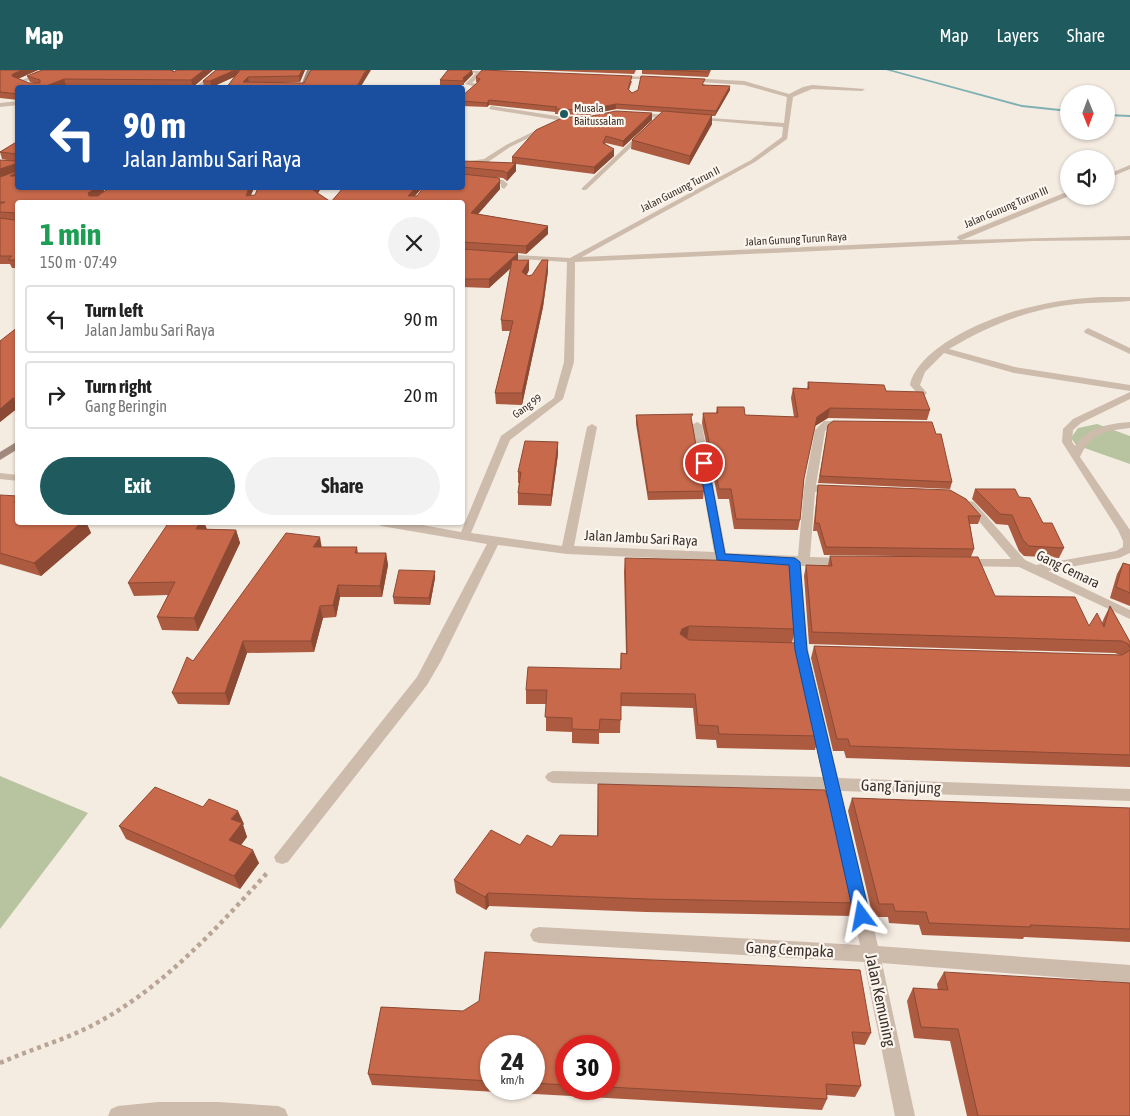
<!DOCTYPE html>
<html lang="en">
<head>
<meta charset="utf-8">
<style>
	:root { --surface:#fff; --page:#f2f2f2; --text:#222; --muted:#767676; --line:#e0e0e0; --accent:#1f5a5e }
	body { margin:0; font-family:"Asap Condensed",sans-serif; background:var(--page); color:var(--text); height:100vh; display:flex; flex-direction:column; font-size:19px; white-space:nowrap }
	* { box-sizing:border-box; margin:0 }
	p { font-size:16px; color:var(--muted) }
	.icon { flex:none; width:28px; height:28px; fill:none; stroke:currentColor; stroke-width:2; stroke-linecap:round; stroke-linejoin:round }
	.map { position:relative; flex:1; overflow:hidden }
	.side { position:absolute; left:15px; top:130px; width:450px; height:325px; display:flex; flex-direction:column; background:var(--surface); border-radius:5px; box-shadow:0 1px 4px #0004 }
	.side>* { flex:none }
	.hud { position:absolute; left:15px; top:15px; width:450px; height:105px; border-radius:5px; box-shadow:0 1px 4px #0004; background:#1a4fa0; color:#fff; overflow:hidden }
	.needle { width:32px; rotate:179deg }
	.buttons { position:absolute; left:1060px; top:15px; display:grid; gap:10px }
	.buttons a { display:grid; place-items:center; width:55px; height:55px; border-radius:50%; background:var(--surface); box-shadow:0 1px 4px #0004; font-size:25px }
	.speed { position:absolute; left:480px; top:965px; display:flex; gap:10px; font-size:25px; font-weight:700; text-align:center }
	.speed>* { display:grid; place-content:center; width:65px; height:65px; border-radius:50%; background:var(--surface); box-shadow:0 1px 4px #0004; line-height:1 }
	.speed small { font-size:12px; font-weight:400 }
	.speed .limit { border:8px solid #d22; background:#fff; color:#111 }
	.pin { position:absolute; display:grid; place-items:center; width:42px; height:42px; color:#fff; margin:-21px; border:2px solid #fff; border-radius:50%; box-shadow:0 1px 5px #0007 }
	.me { position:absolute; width:55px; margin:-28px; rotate:347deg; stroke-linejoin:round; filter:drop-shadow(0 0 4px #0008) }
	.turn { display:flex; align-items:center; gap:18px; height:105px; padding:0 25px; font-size:22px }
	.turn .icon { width:65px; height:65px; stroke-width:2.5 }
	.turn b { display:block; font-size:35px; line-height:42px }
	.round { display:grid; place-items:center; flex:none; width:52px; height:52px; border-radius:26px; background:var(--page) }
	.summary { display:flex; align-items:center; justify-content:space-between; height:85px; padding:0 25px }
	h1 { font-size:30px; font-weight:700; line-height:38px; color:#1e9e55 }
	.primary-button { display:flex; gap:10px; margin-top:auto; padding:10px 25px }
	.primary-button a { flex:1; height:58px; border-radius:30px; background:var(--accent); color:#fff; font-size:20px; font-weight:700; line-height:58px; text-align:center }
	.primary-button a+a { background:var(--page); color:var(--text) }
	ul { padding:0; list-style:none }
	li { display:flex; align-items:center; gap:15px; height:68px; margin:0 10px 8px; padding:0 15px; border:2px solid var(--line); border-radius:5px }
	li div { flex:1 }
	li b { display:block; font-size:19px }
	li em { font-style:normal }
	header { display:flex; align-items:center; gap:30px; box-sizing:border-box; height:70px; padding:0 25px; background:var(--accent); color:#fff }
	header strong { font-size:24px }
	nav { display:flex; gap:28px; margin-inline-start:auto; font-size:18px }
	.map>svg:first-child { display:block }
</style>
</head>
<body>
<header>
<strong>Map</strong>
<nav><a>Map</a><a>Layers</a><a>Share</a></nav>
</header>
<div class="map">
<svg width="1130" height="1046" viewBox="0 0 1130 1046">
	<rect width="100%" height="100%" fill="#f4ebe1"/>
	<!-- green -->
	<path fill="#b8c4a0" d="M1097,354L1130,366V394L1076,375L1071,368L1078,358Z
		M0,706L88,743L0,859Z"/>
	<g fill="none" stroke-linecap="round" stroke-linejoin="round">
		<!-- stream -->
		<path fill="#7fb0b2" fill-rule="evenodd" d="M886,0H892L1022,35L1069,40V42L1022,37Z
			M1106,44L1130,45V47L1106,46Z"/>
		<!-- path -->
		<path stroke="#b9a596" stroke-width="4.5" stroke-dasharray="4 4" stroke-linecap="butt" d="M0,993C31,979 65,970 95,954C164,917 216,859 268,802"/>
		<!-- service -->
		<path fill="#cdbbac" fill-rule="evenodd" d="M462,106L503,110L508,114L504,119L501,117V114L462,110Z"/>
		<!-- minor -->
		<path fill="#cdbbac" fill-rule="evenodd" d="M216,0H222L200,18H194Z
			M448,0L501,2L482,3L472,13L478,14L476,17L465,14L476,3Z
			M43,2L48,3L24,12L42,18H32L16,12Z
			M616,6L656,7L659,9H614Z
			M688,8L744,11L789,24L803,17L812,15L865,19L862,21L812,19L793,27L787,69L755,92L582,187L960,170L957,168L958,166L1069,121V126L962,170L1130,166V170L1033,171L575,192L574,292L563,329L510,370L471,463L562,476L587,357L592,354L597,357L574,476L714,482L692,355L697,352L702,355L726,483L798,486L804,418L815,360L824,351H851V355L831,356L825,361L816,415L835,416L841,419L835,422H815L810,487L844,488L850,492L844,496H801L808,579L838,708L1130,719V731L841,721L878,876L1130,895V913L882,893L915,1046H895L864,892L539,873L533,871L530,865L533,859L539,857L860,875L826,720L553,713L548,711L545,707L548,703L553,701L823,707L794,579L789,494L567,484L498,475L441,591L427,615L288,792L282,794L276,792L274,787L417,607L487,474L381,456L376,452H406L461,462L501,366L554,328L564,292L567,192L502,188H499V184L570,188L751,90L782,67L783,57L692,49L695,47L784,53L787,27L744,15L686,11Z
			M18,31V35L0,37V33Z
			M491,36L563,47L566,49L563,51L489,39Z
			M635,42L675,46L678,48L675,50L633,45Z
			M547,55L549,58L510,77L488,92L462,96V92L484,89L506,75Z
			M640,63L645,64L586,120H582V118Z
			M1130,95V99L1106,109V105Z
			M1102,227H1130V231C1112,233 1094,232 1076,234C1030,239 989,255 949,279L1015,297L1130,315V321L1014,303L944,283L925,302L920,315L927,323L925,325H919L910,315C919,275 995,245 1031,237C1054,231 1078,228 1102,227Z
			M1088,258L1130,278V284L1085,263L1084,261Z
			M1130,322V329L1081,353L1073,360L1072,372L1075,376C1088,357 1107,354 1130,352V358C1107,360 1090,364 1080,387L1130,460V483L1119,488L1048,501L1130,540V549L1019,497L960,496L958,493L964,489H1011L966,436L964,434L970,431L974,432L1025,490L1036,495L1116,481L1123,477V471L1118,460L1062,372L1063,359L1073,349Z
			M0,403L18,405V411L0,409Z
			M158,1032H218L278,1036L285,1039L288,1046H108L111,1039L118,1036Z"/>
		<!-- secondary -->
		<path fill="#a18a7d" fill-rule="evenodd" d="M307,0H313L305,18H300Z
			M18,371V379L0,390V382Z"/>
	</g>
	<!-- wall -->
	<path fill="#ac5a40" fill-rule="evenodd" d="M0,0H38L18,9L29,13H34L30,12L27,6L42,0H174L173,1L175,2L213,0L193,17L66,15L18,18V30L0,28Z
		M216,0H305L300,12L274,13L360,18H226L234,7L212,17H204L203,11Z
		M533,0H636L634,4Z
		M641,0H711L708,7L642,4V0Z
		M473,4L464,13V15H440V10Z
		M476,7L632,11L629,20L632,23L705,14L704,15L730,20L715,46H712V54L689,95L631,79L632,70L662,42L616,39L587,45L555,44V42L489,35L487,37L462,36V26L478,13L476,12Z
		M652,43V50L623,77L606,73L605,74L614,86L594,104L516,94V101L507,111L503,108L477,106L500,111V119L478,144L548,156V164L526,184L518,183V190L529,200L527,205L528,206L548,201L543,237L522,335L496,334L495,323L510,261H502L501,250L511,198L489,218L462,217V132H18V198H12L10,194H0V90L12,91L2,89L0,82L18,71V118H103L104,121L254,118L251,125H255L258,118H321L318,123L331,132L343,118H422L415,126L462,118V91L512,93V87L587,47Z
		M18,257V338L0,352Z
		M808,312L886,321L930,340L927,350L828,348L815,356L804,408L800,450L798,460L734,459L729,429H718L702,353L703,343H716L717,337L745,345L794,347L791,328L793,318L807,319Z
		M636,345L692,353L704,421L703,429L648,430L636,354Z
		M827,362L952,412L950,419L818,413Z
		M558,372V384L551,436L518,435V423L519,413H518V402Z
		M818,415L981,446L978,454H970L974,479L971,487L824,485L817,461H813L817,423Z
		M975,419L1019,427L1043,453L1064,478L1059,488L1024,486L1019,481L1008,455L996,454L972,429Z
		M0,425L18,452H86L91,463L41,506L0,494Z
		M204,452L207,459L236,460L240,473L198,561L162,560L157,547L168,525L134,526L128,513Z
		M322,477H357L358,483H386L388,495L382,527H340L336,547L323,548L314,582L247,583L229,635L178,634L172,623L193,591Z
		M830,486L995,526L1089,556L1102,553L1104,548L1110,536L1130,572V697L846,688L844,681H833L811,588L814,576L1120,585L1115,583L809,574L804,506L806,495H828Z
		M625,488L795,559L792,573L819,666L815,680L717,678L716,670L696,669L693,638L621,636L620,663H599V674L572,673V662L546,661V634H526V620L620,599L621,583L626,584L624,502Z
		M1123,493L1130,495V536L1110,528L1117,504Z
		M435,501V508L430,535L394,534L393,527Z
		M598,714L827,727L857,833L852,846L646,842L489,836L486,840L456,823L454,810L520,775L552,777L597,766Z
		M852,728L1130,738V872L1024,867L1023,869L922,865L919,855L889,853L888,847H873L848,741Z
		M244,754L243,755L247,767L241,775L259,793L240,819L126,769L119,756Z
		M944,902L1130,1046H967L950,971L914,968L907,931L913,918L938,920L937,914Z
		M381,937L871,963L865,975L854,974L861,1016L855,1027L827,1025V1029L822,1040L372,1015L368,1004ZM491,976H534V1019H491ZM566,976H609V1019H566Z"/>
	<!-- shaded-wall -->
	<path fill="#8c4a34" d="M22,0H38L15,10L12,6L13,4Z
		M204,0H213L193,17L191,10Z
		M235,0H244L245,2L212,17L210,11Z
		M302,0H305L300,12L299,6Z
		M366,0H371L360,18H356Z
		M472,0L473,4L464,13L463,8Z
		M248,7L249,13L243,12Z
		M64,9L66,15L60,18H41Z
		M730,16V20L715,46L716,41Z
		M489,30V35L487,37V33Z
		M616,34V39L587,45V40Z
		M652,43V50L623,77V71Z
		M712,45V54L689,95L690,86Z
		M614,79V86L594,104V97Z
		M516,93V101L507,111V103Z
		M15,94L17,101L0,108V99Z
		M18,102V111L10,106Z
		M500,111V119L472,151L471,143Z
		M96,118H103L104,121L91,130L88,123Z
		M249,118H254L248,132L246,126Z
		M315,118H321L315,128L313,120Z
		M415,118H422L409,132L408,126Z
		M548,156V164L526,184V176Z
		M518,183V191L489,218V209Z
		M529,190V200L522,212V202Z
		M548,190V201L543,237L522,335V323Z
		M13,328L17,338L0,352V339Z
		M830,338L828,348L815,356L817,347Z
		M558,372V384L551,436V425Z
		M82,452H86L91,463L41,506L34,493Z
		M200,452H204L207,461L196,459Z
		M236,460L240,473L198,561L194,548Z
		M320,467L322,479L313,477Z
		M386,483L388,495L382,527L380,516Z
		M435,501V508L430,535L429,528Z
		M338,515L340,527L336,547L333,535Z
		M320,536L323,548L314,582L311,571Z
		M689,556L687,570L680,564L682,559Z
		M243,571L247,583L229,635L225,623Z
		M238,741L244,754L243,755L247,767L235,783L229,770L231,749Z
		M253,780L259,793L240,819L234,806Z
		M488,823L489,836L486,840L485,827Z"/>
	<!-- building -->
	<path fill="#c8694b" stroke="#8c4a34" d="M0,0H22L13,4L12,6L29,13H40V10L27,6L42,0H170L175,2L176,0H204L191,10L64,9L41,18H18V24L0,22Z
		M216,0H235L210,11H203Z
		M240,0H302L299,6L248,7L243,12L304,13L311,0H366L356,18H226Z
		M448,0H472L463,8L464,11L440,10Z
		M482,0L632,6L628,19L632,23L638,20L641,6L705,9L702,15L730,16L716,41L616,34L587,40L555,39L557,37L489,30L487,33L462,31V26L477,13L480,9L476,7Z
		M664,0H709L708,2Z
		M616,41L652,43L623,71L606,66L603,73L614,79L594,97L512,87L536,60L564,47H587Z
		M663,41L712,45L690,86L632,70Z
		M18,71V102L10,106H18V118H96L88,123L89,126H98L109,118H249L246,126L255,125L258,118H315L313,120L331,132L343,118H415L408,126H417L423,118H462V104L499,108L500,111L471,143L548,156L526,176L462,172V132H18V190H8L12,186H0V148L15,150L16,143L0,142V134L5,132H0V107L17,101V96L15,94L0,99V90L16,91L17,84L0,82Z
		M462,91L516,93L507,103L503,101L462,97Z
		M462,179L518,183L489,209H462Z
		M512,190H529L522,202L528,206L532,205L542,190H548L543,227L522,323H495L513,251L501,250Z
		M18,257V329L13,328L0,339V271Z
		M808,312L884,315L886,321L923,322L930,340L830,338L817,347L804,408L800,450L736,449L731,419H719L703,343H718L717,337H744L745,345L798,347L793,318L809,319Z
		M693,344L691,347L704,421L648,422L636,345Z
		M833,351L932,352L936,364H941L952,412L820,406L828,355Z
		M525,371L558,372L551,425L518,423L521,402H518Z
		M818,415L950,420L966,429L981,446H968L974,479L826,477L819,453H815Z
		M975,419H1015L1019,427L1030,428L1043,453H1052L1064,478L1029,476L1023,470L1012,445L1000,444Z
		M0,425L18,426V428L14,432L18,433V452H82L34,493L0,483Z
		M169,452H200L196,459L236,460L194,548L157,547L175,512L128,513Z
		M286,463L320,467L313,477H357L355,483H386L380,516L338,515L333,535L320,536L311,571H243L225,623H172L187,587L193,591Z
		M830,486L978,487L995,526L1075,527L1089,556L1097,543L1104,557L1110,536L1130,572V578L1128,574L1122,571L812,562L806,495L832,496Z
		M625,488L791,492L795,559L689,556L682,559L680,564L689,570L798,573L819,666L719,664L718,656L698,655L695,624L621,623V650L600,649L599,660L572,659V648L545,647L547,620H526L528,597L621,599V583L627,584Z
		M1123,493L1130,495V523L1116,517Z
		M399,500L435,501L429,528L393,527Z
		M814,576L1122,585L1130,580V685L850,676L848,669H837Z
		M598,714L825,720L827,727H833L857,833L648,829L488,823L485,827L454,810L491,760L520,775L527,765L552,777L560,765L598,766Z
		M155,717L203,737L209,729L238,741L231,749L242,753L229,770L253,780L234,806L119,756Z
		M852,728L1130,738V859L1030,855L1031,857L929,853L926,842L895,841L893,834H879Z
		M485,882L860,900L871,963L852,962L861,1016L826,1014L827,1029L609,1017V976H566V1015L534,1013V976H491V1011L368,1004L381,937L463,941L479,931Z
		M944,902L1130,913V1046H978L958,959L921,957L913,918L948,920Z"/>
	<!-- route -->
	<path fill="#1a73e8" stroke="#114b97" d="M704,390L708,393L725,484L795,488L800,492L807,580L870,846L868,851L862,853L857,851L854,846L795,580L789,495L717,490L699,393Z"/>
	<!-- markers -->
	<circle fill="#1f5a5e" stroke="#fbf5ee" stroke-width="2" cx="564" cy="44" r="5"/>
	<g text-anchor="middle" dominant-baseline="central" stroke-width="4.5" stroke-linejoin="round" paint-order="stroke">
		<!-- far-poi labels -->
		<g font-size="11" fill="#3b302b" stroke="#fbf5ee" text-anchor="start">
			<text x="574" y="38">Musala<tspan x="574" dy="13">Baitussalam</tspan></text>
		</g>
		<!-- far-street labels -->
		<g font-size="11" fill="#3b302b" stroke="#fbf5ee">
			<text transform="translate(680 119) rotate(-27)">Jalan Gunung Turun II</text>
			<text transform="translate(1006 137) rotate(-23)">Jalan Gunung Turun III</text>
			<text transform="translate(796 169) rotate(-3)">Jalan Gunung Turun Raya</text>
			<text transform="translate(527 336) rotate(-35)">Gang 99</text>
		</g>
		<!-- street labels -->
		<g font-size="14" fill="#3b302b" stroke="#fbf5ee">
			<text transform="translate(641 468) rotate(3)">Jalan Jambu Sari Raya</text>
			<text transform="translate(1068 499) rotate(26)">Gang Cemara</text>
		</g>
		<!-- near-street labels -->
		<g font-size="16" fill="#3b302b" stroke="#fbf5ee">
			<text transform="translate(901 716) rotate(2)">Gang Tanjung</text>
			<text transform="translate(790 879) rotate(3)">Gang Cempaka</text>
			<text transform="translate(881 930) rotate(78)">Jalan Kemuning</text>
		</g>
	</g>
</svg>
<div class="buttons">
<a><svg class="needle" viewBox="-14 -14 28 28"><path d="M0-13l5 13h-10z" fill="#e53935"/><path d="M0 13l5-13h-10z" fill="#767676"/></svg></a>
<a><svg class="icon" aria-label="sound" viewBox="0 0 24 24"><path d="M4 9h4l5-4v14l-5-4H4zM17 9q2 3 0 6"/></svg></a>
</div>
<div class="speed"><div>24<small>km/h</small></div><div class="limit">30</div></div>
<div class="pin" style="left:704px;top:393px;background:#d93025"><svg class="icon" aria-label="arrive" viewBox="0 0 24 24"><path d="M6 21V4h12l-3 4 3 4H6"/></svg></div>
<svg class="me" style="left:862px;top:846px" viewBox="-20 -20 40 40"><path d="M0-17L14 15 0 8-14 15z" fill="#1a73e8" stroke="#fff" stroke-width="4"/></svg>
<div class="hud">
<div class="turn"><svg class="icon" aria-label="left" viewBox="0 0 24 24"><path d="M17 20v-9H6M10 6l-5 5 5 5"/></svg><div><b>90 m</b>Jalan Jambu Sari Raya</div></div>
</div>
<section class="side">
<div class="summary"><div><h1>1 min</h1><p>150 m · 07:49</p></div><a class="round"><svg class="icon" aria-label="close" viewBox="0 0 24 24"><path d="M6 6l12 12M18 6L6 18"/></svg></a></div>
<ul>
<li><svg class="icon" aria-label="left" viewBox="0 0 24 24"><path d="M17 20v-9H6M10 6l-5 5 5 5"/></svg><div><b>Turn left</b><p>Jalan Jambu Sari Raya</p></div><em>90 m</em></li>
<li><svg class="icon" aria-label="right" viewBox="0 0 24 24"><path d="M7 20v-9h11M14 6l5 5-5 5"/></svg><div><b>Turn right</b><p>Gang Beringin</p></div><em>20 m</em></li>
</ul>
<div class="primary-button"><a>Exit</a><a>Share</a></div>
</section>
</div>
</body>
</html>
